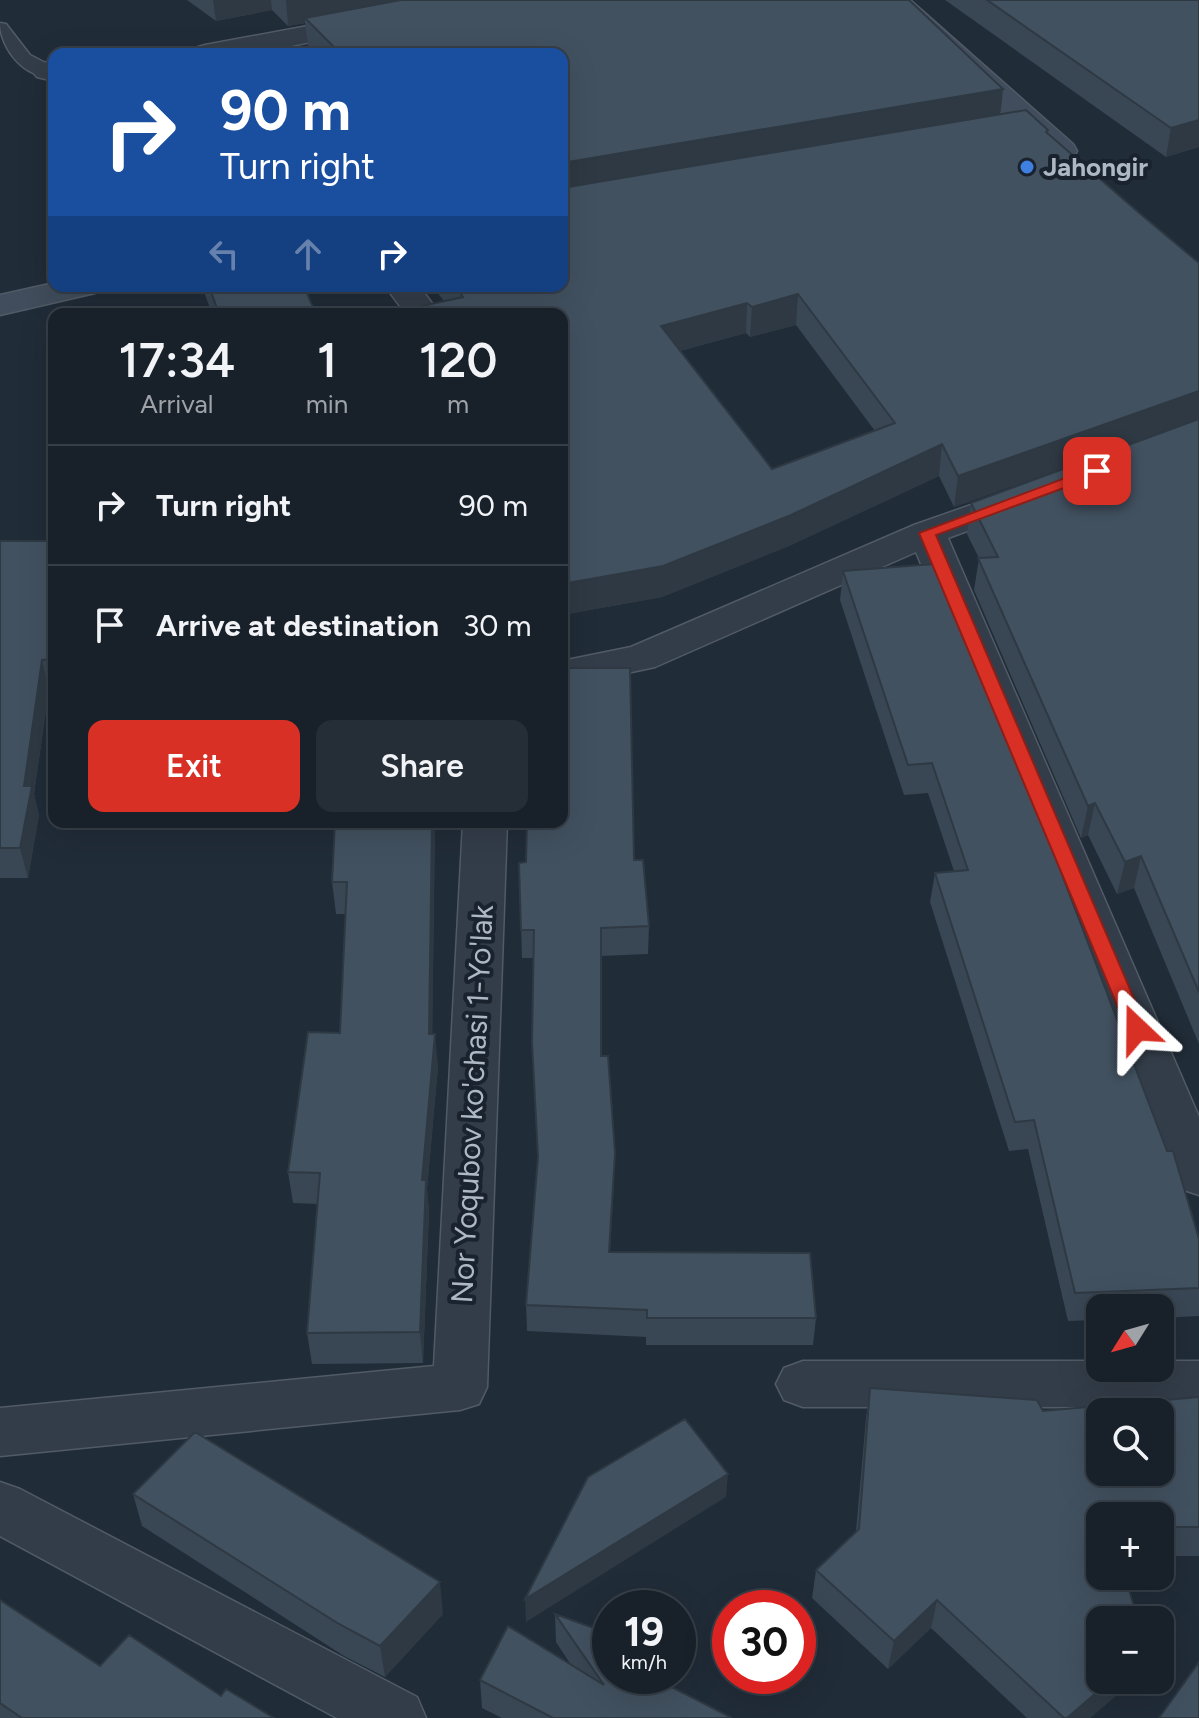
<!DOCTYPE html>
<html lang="en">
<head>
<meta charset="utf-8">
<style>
	:root { --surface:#18212a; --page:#252e36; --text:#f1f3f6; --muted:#9fa3a8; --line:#363e47; --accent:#d93025 }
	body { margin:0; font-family:Figtree,sans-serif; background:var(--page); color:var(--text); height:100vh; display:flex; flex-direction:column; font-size:30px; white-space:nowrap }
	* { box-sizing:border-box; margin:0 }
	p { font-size:26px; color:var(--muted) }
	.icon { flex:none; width:44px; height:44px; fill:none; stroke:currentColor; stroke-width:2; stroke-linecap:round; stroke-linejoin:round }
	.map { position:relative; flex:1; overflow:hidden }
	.panel { position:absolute; left:48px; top:308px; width:520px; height:520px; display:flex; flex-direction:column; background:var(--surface); border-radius:16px; box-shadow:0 8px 32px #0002,0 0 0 2px var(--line) }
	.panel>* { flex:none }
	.guide { position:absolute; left:48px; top:48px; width:520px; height:244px; border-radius:16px; box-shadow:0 8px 32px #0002,0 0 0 2px var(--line); background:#1a4fa0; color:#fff; overflow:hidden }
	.needle { width:52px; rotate:233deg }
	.fabs { position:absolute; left:1086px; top:1294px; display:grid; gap:16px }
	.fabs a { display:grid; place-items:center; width:88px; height:88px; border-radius:16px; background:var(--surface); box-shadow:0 8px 32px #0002,0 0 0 2px var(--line); font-size:40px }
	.speed { position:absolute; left:592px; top:1590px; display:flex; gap:16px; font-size:40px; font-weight:700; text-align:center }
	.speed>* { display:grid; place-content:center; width:104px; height:104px; border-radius:50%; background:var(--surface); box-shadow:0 8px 32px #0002,0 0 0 2px var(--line); line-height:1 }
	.speed small { font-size:20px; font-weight:400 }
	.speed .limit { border:12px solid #d22; background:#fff; color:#111 }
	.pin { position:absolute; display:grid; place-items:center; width:68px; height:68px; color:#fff; margin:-34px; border-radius:16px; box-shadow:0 4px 12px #0006 }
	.me { position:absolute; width:88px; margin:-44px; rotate:337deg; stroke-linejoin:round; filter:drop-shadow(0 0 6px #0008) }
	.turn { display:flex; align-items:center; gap:28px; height:168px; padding:0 40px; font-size:36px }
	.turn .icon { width:104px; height:104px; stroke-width:2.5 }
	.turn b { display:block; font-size:56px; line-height:68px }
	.lanes { display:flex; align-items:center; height:76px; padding:0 40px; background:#0003; justify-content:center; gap:40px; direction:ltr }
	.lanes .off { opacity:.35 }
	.eta { display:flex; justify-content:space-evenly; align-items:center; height:136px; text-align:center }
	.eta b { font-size:48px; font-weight:600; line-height:56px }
	.action { display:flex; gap:16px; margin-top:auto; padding:16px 40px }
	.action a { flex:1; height:92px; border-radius:16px; background:var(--accent); color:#fff; font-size:32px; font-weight:600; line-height:92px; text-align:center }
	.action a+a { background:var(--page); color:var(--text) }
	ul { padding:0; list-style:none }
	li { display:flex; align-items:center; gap:24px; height:120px; padding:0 40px; border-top:2px solid var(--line) }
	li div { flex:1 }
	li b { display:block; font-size:30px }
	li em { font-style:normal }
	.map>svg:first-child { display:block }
</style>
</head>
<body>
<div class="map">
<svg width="1199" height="1718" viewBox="0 0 1199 1718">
	<rect width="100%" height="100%" fill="#202c38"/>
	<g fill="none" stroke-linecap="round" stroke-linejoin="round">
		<defs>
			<path id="lane" d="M0,23L6,24L30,55L53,67V75C25,81 0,47 0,23Z"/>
			<path id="street" d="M367,15L377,17L381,23L377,29L250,54H191L195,48L205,45Z
				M47,62L54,63V81L37,77L32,71L37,65Z
				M385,286H419L440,314H406Z
				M1025,486L1038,489L1044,497L1038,505L948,538L1199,1117V1195L1181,1189L1174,1175L916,552L655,667L562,687V661L631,647L914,525Z
				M463,822H507L487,1387L479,1404L460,1410L0,1456V1408L434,1366Z
				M803,1361H1100V1368H1160V1361H1199V1407H803L784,1400L776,1384L784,1368Z
				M0,1482L20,1489L417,1697L426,1718H337L0,1536Z"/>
			<path id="secondary" d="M880,0H910L1073,144L1077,151L1073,158L1062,160L1051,158Z
				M54,283V286H100L95,293L0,315V295Z"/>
		</defs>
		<!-- lane casing -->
		<use href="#lane" stroke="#515b66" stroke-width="3"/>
		<!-- street casing -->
		<use href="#street" stroke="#515b66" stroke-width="3"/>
		<!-- secondary casing -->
		<use href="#secondary" stroke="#515b66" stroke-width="3"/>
		<!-- lane -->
		<use href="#lane" fill="#333d49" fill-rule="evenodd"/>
		<!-- street -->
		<use href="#street" fill="#333d49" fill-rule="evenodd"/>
		<!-- secondary -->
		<use href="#secondary" fill="#414d5c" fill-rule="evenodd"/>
	</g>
	<!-- wall -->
	<path fill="#394653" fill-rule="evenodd" d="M187,0H909L1003,89L1000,115L1047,133L1138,212L1199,263V1044L1134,888L1117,894L1088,835L1081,838L974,590L979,558L967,534L971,503L1151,436L954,507L939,476L789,546L662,597L562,615V314L444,301L432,286H562V54H315L308,46L305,23L288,26L272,10L216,21ZM796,325L875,431L772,469L680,351L746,333L750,337Z
		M945,0H1199V147L1166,157Z
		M202,286H304L316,314H212Z
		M0,541H54V689H49L34,794L39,815L28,878H0Z
		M843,571L1199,1239V1316L1160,1318V1308H1100V1320L1068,1321L1028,1149L1009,1151L930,902L935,873L954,871L928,793L904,795L840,600Z
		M335,822H435L432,1034L438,1066L427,1189L429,1211L423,1363L312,1364L307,1333L317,1204L293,1203L288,1172L340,1033L346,914H336L332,882Z
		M634,860L649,926L648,954L601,956V1056L614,1181L610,1252L816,1318L813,1345H646V1337L527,1331L526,1305L538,1161L534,958H522L519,863Z
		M870,1388L1043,1411L1199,1397V1556H1160V1516H1100L1134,1680L1090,1718H1027L931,1628L888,1669L812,1598L816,1570L856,1531L866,1418Z
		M133,1494L443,1614L385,1677L344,1656L142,1526Z
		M0,1600L100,1666L221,1696L274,1718H0Z
		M555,1614L610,1676H652L732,1718H502L482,1708L480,1680L571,1665L556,1642Z"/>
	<!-- shaded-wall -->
	<path fill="#2e3943" d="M213,0H271L272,10L216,21Z
		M286,0H431L305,18V23L288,26Z
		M1003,89L1000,118L562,192V163Z
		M1199,120V147L1166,157L1171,128Z
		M798,294L796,325L750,337L752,307Z
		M747,303L746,333L660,356L661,326Z
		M1199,391V419L954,507L958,476Z
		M942,444L939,476L789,546L662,597L562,615V584Z
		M42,660L49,689L34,794L39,815L28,878L20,848L24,786Z
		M1095,803L1088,835L1081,838L1088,806Z
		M432,822H435L432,1066L429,1034Z
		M1141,856L1134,888L1117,894L1125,862Z
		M435,1034L438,1066L427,1189L429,1211L423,1363L420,1332L422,1180Z
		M615,1153L614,1181L608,1279L609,1252Z
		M728,1474L726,1497L526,1622L525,1599Z
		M440,1582L443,1614L385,1677L380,1646Z
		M937,1600L931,1628L888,1669L894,1641Z
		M1111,1680H1134L1090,1718H1067Z"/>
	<!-- building -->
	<path fill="#425160" stroke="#2e3943" stroke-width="2" fill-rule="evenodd" d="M401,0H909L1003,89L562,163V54H341L305,18Z
		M987,0H1199V120L1171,128Z
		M1026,110L1048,130L1046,132L1138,212L1199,263V391L958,476L942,444L791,515L663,566L562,584V314H385L463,297L455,286H562V188ZM798,294L895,423L772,469L661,326L747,303L752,307Z
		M209,286H304L316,314H219Z
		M1199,419V992L1141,856L1125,862L1095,803L1088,806L978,558L998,557L971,503Z
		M0,541H54V659L42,660L24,786H32L20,848H0Z
		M934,564L1044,827L1167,1151H1173L1199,1239V1288L1075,1293L1034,1120L1015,1122L935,873L968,870L932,763L908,765L843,571Z
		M562,668H630L634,860H643L649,926L601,928V1056H608L615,1153L609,1252L810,1253L816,1318H647V1310L526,1305L538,1157L532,1043L534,930H521L519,863L526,862L527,822H562Z
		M335,822H432L429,1034H435L422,1180H426L420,1332L307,1333L320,1173L288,1172L308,1032L340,1033L347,882H332Z
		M870,1388L1037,1400L1043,1411L1199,1397V1527H1160V1516H1100V1576H1125L1138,1620H1100V1680H1111L1067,1718H1064L937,1600L894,1641L816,1570L859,1529ZM1100,1412H1160V1472H1100Z
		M685,1419L728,1474L525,1599L588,1477Z
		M195,1432L440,1582L380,1646L339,1624L133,1494Z
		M0,1600L100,1666L129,1635L221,1696L226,1689L274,1718H22L0,1703Z
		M555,1614L610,1634V1676H650L732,1718H553L480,1680L508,1626L604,1685Z
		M1199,1662V1718H1159Z"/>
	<!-- route -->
	<path fill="#d93025" stroke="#8d1f18" stroke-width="2" d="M1097,466L1105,471L1102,474L936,535L1147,1029L1144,1034H1130L1127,1029L919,533Z"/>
	<!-- markers -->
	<circle fill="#3f7fe0" stroke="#19222d" stroke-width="3" cx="1027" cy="167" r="8"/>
	<g text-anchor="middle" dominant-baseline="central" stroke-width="8" stroke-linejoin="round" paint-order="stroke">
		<!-- far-poi labels -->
		<g font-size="26" font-weight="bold" fill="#aeb8c5" stroke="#19222d" text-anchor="start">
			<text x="1043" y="167">Jahongir</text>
		</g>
		<!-- street labels -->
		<g font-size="30" fill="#aeb8c5" stroke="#19222d">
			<text transform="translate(472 1104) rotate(-87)">Nor Yoqubov ko'chasi 1-Yo'lak</text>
		</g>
	</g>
</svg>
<div class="fabs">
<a><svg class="needle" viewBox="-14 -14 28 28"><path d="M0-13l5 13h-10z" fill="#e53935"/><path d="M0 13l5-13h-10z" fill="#9fa3a8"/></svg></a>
<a><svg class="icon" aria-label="search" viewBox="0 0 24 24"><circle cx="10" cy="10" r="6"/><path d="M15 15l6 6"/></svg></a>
<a>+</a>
<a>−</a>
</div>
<div class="speed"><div>19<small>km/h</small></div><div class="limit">30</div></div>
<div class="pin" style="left:1097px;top:471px;background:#d93025"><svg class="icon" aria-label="arrive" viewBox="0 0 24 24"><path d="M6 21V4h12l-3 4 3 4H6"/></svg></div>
<svg class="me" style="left:1137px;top:1029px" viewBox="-20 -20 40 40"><path d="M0-17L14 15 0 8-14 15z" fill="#d93025" stroke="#fff" stroke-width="4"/></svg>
<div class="guide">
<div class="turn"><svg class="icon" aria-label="right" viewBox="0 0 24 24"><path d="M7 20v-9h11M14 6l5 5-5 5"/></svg><div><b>90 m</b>Turn right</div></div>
<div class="lanes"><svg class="icon off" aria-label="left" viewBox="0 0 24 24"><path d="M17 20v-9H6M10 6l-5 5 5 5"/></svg><svg class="icon off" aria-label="ahead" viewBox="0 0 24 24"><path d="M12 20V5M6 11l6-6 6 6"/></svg><svg class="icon" aria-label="right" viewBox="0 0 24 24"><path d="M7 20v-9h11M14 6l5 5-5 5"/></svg></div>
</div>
<section class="panel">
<div class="eta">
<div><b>17:34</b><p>Arrival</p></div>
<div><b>1</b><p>min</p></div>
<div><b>120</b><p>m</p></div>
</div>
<ul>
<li><svg class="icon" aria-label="right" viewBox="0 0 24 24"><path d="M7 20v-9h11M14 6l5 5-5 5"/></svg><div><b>Turn right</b></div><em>90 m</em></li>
<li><svg class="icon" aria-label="arrive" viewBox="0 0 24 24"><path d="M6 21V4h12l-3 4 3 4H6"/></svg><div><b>Arrive at destination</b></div><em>30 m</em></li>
</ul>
<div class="action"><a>Exit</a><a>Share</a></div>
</section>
</div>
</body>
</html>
